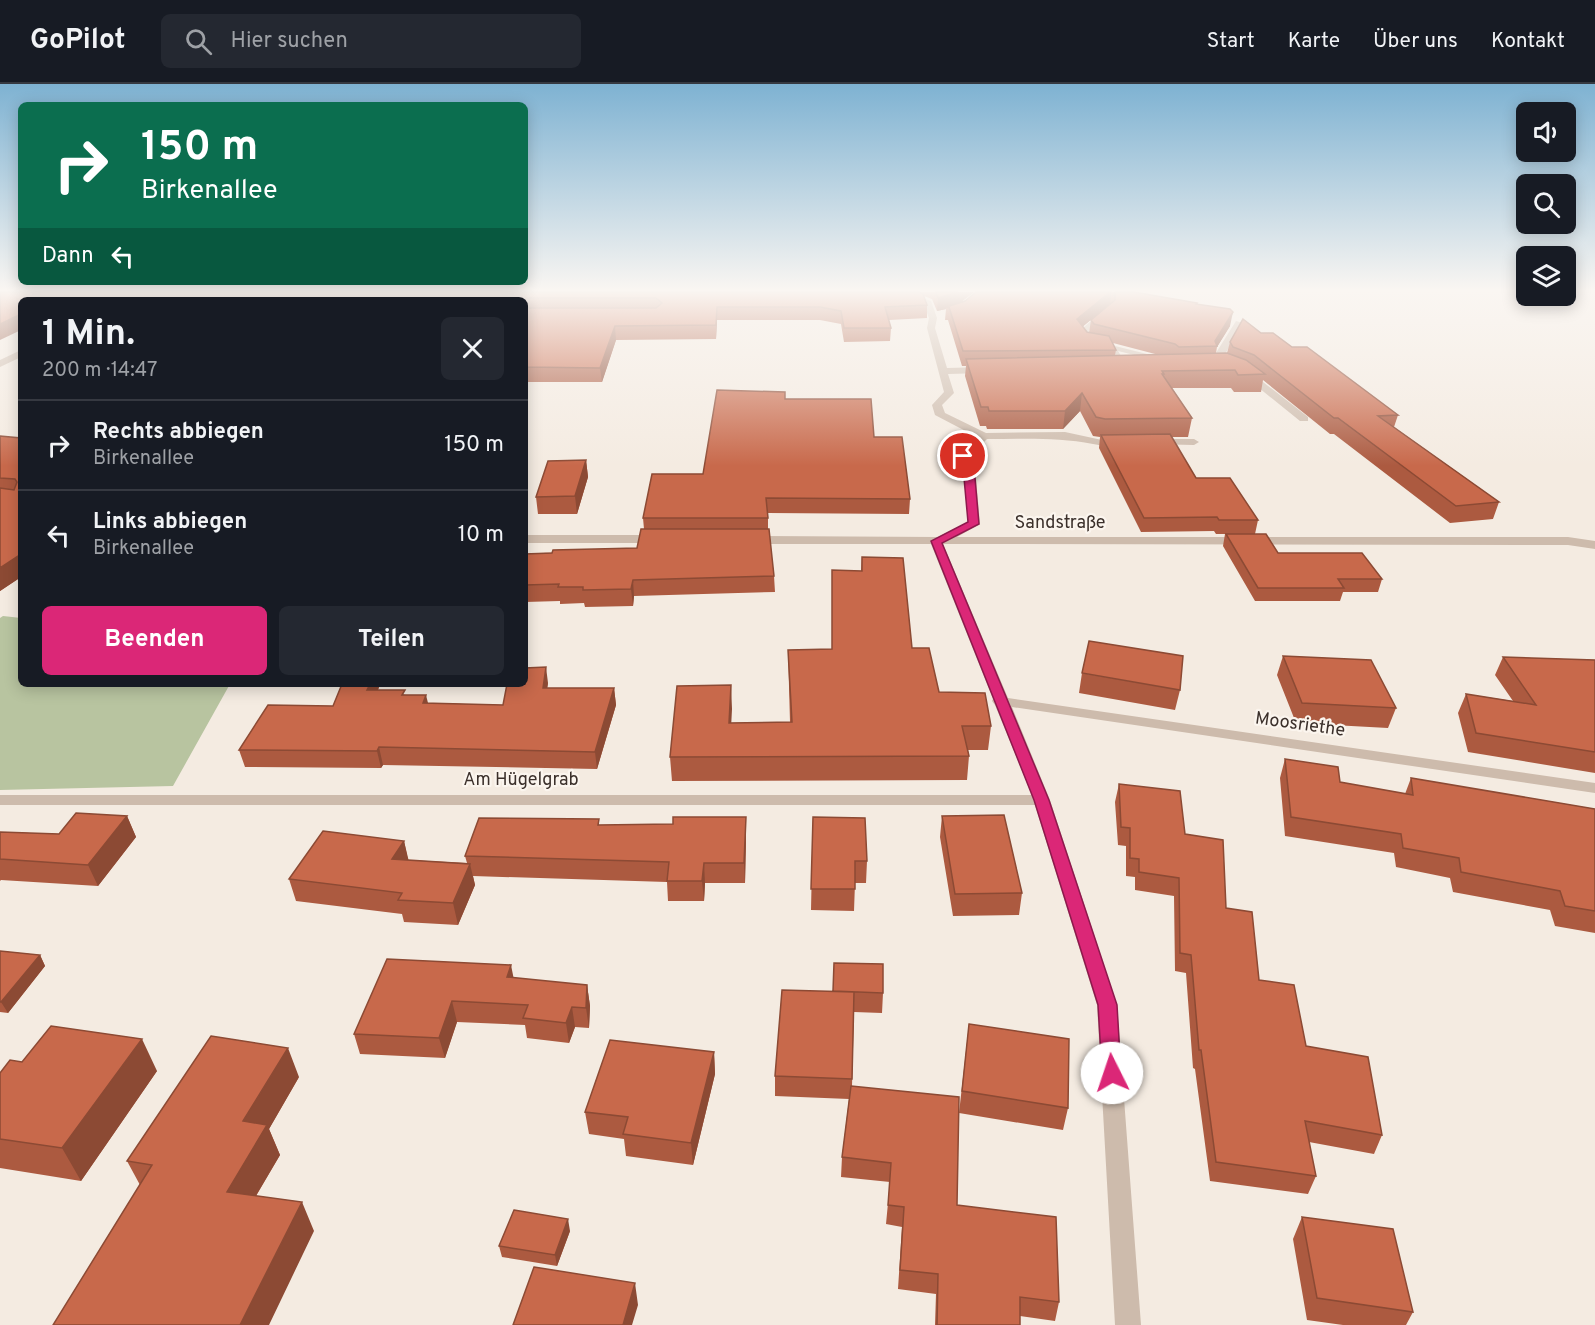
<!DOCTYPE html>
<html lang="de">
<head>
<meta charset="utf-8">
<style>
	:root { --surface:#171b24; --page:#242831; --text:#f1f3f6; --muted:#9ea1a6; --line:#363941; --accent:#db2777 }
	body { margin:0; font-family:Overpass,sans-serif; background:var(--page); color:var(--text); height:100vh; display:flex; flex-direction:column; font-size:22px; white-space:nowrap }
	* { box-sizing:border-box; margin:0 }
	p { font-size:20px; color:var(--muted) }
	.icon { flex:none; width:33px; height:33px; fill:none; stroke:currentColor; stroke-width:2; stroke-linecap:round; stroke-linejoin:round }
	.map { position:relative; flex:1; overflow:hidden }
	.side { position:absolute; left:18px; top:213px; width:510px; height:390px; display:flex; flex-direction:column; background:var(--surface); border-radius:9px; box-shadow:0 3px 15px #0003 }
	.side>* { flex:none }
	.top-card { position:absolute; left:18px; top:18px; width:510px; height:183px; border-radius:9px; box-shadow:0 3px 15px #0003; background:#0b6e4f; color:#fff; overflow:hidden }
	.controls { position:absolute; left:1516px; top:18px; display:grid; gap:12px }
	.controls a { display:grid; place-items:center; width:60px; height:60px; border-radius:9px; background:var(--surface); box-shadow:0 3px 15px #0003; font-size:30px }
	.pin { position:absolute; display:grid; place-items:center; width:51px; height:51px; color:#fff; margin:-26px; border:3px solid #fff; border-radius:50%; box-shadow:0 2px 6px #0007 }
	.me { position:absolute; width:66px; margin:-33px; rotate:356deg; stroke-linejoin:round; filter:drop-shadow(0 0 4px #0008) }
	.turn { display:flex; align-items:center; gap:21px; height:126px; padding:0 24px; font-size:27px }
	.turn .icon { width:78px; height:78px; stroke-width:2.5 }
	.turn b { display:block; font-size:42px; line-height:51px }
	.then { display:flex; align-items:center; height:57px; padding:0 24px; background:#0003; gap:12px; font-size:22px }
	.round { display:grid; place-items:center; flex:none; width:63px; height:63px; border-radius:9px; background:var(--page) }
	.headline { display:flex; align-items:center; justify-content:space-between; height:102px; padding:0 24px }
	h1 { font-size:36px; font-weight:700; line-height:45px }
	.cta { display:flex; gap:12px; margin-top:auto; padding:12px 24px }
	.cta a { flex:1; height:69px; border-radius:9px; background:var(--accent); color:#fff; font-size:24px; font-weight:700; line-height:69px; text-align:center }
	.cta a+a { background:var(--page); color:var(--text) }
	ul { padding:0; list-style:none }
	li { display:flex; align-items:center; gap:18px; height:90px; padding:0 24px; border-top:2px solid var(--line) }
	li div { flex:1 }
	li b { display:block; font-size:22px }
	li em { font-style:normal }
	header { display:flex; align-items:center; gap:36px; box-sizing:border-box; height:84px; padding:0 30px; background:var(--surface); border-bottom:2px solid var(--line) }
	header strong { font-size:28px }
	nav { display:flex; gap:33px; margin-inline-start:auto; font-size:21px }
	.search { width:420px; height:54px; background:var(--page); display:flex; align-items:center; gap:15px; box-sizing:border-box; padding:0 21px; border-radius:9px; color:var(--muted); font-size:22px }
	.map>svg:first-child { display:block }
</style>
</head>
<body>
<header>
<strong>GoPilot</strong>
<div class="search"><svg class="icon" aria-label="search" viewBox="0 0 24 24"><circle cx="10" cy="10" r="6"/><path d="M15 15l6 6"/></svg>Hier suchen</div>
<nav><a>Start</a><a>Karte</a><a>Über uns</a><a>Kontakt</a></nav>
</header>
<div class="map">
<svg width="1595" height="1241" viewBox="0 0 1595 1241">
	<rect width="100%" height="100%" fill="#f4ebe1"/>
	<!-- green -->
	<path fill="#b8c4a0" d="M3,532L21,534V600H230L173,702L0,706V534Z"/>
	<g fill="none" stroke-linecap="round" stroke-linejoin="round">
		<!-- minor -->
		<path fill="#cdbbac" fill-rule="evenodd" d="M890,208H904L931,217L937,234L935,244L947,284L984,283L989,286L984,289L948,290L954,309L942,321L945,329L986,349L1065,348L1102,356H1119L1124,359C1117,365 1103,362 1093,360C1058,353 1023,355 987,355L969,373L976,394L980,440L957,453H1568L1595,457V465L1568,461L943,460L1008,614L1595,699V709L1012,623L1050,716L1117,921L1141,1241H1115L1097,921L1035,721H0V711H1032L995,621L992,617L993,615L931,460H752L746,456L752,452L938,453L968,438L964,394L958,372L977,353L935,331L932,321L944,308L927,244L929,234L924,221Z
			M1104,226L1108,229L1107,231L1086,249L1091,256L1163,274V278L1118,267L1129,285L1124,288L1119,285L1108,264L1085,260L1077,249Z
			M1236,237L1243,239L1224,272L1228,279L1249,287L1308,333V337H1300L1243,291L1222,283L1214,272Z
			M21,266V273L0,283V276Z
			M1155,355H1194L1199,358L1194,361L1151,360V356Z
			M525,451H659L665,455L659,459H525Z"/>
	</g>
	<!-- wall -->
	<path fill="#ac5a40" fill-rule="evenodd" d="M0,208H974L961,218L965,217L976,208H1134L1197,219V220L1230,242L1217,263L1216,269H1227L1230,258L1261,249L1292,263L1398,331L1394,343L1499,418L1493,435L1450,439L1334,350H1330L1263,296L1261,308H1234L1231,304H1172L1192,334L1188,353H1171L1196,394L1258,436L1255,450L1278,469L1382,495L1378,508H1343L1340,517H1255L1223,462L1225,450H1216L1214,447L1141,448L1099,364L1100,353L1093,352L1080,327L1063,345H987L986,342H980L965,292L966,282H962L948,236H945L946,225L937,227L932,215L924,212L927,221V234L889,236L891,244L890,257L844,258L841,240L820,236H717L716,255L616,256L602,298H525V216H21ZM1110,220L1091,236L1089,249L1087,248L1082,243ZM1113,259L1159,271H1115L1116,266Z
		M785,315L874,353L910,415L909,430L768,429V445L774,492L775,508L634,512L633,522L585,523L584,519L560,520V517L525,518V470L637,464L644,445L643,434L703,390Z
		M0,352L21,354V493L0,507Z
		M586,376L588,393L577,430H538L536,413Z
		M862,473L912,564L939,608L991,642L988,666H968L969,672L967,696L672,697L670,673L731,601V639L790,638L788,566L832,565L861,487Z
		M1283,572L1396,624L1388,644L1296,639L1277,591Z
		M1503,573L1595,576V689L1468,668L1458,629L1466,610L1513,617L1495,591Z
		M1082,589L1180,606L1175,626L1079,609Z
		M548,599L547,604H614L616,621L597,685L383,681L381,684L245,683L239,666L333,622L342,600H380L378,606L406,611L428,619L503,621Z
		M1285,675L1340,698L1405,710L1411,694L1595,725V849L1555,842L1550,826L1453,808L1450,794L1396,783L1394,769L1285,752L1280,694Z
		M1119,700L1185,750L1226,824L1259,896L1306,962L1382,1051L1374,1070L1309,1058L1316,1092L1308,1110L1210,1097L1195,985L1193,984L1186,889L1175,887L1174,812L1135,806V793L1126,792V762L1118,761L1115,718Z
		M127,732L136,753L98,802L1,796L0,797V748L59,750Z
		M942,732L1022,809L1019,831L953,832L940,753Z
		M813,733L867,777L866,799H855L854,827L811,826Z
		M600,741L746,752L745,799H705L704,817H668L667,798L473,792L475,801L458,841L404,838L402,830L296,817L289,795L404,757L408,776L467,779L465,772Z
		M0,867L40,871L45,882L8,929L0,928Z
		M513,894L587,901L590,922L589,944L575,943L569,959L527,954L525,941L457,938L445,974L360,970L354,950Z
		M833,907L883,909L882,929L854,928L852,1002L957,1121L1059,1218L1055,1237L1020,1232V1241H935L936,1210L898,1205L902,1143L886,1140L890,1098L841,1093L842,1073L849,1015L775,1012V992Z
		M969,940L1068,1024L1063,1046L959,1029Z
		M714,968L715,990L693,1081L626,1072L624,1055L589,1050L585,1028Z
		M22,978L157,987L81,1097L0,1084V989Z
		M299,993L269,1045L280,1071L256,1112L314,1147L140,1101L127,1077Z
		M1302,1133L1413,1228L1406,1241H1343L1307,1236L1293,1155Z
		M570,1147L557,1182L502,1173L499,1162Z"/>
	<!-- shaded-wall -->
	<path fill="#8c4a34" d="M958,208H974L956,222L949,224V223H946V225L937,227L938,214Z
		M1110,208H1111L1110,220L1075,249L1077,235Z
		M717,223V236L716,255V241Z
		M1233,228L1230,242L1217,263L1215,257Z
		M21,230V246L0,256V240Z
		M615,242L616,256L602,298L600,284Z
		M1082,309L1080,327L1063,345L1065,327Z
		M586,376L588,393L577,430L575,412Z
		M18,472L21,480V493L0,507V484Z
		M633,496L634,512L633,522L631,505Z
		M546,583L548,599L545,621L543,604Z
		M370,600H380L372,623L367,606Z
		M731,601L732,625L730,664L729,639Z
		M614,604L616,621L597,685L595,668Z
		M426,611L430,627L423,619Z
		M379,663L383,681L381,684L377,667Z
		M127,732L136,753L98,802L88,781Z
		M746,733V752L745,799L744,779Z
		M404,757L409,778L392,775Z
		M704,779L705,799L704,817L702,797Z
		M470,780L475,801L458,841L453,819Z
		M40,871L45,882L8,929L1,918Z
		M511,881L515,901L507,893Z
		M587,901L590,922L589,944L586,924Z
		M452,917L457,938L445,974L439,954Z
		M572,923L575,943L569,959L566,939Z
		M142,955L157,987L81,1097L62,1064Z
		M288,964L299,993L269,1045L280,1071L241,1137L227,1108L243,1037Z
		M714,968L715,990L693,1081L691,1059Z
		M302,1118L314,1147L269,1241H240Z
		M568,1135L570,1147L557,1182L555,1171Z
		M635,1199L638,1221L632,1241H623Z"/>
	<!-- building -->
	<path fill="#c8694b" stroke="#8c4a34" stroke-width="1.5" d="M0,208H919L923,210L927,221L885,223L891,244H844L841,227L820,223H717L716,241L615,242L600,284L525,283V224H656L662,219L656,214H523V216H21V230L0,240Z
		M936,208H958L938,214Z
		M976,208H1110L1077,235L1087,248L1109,252L1116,266L963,267L949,223H946L965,217Z
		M1115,208H1134L1197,219L1196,220L1230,225L1233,228L1215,257L1217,262L1179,263L1175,260L1094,240L1091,236L1115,216Z
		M1243,235L1261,249H1273L1292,263H1307L1398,331L1378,332L1499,418L1456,422L1338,334H1334L1254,271L1233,263L1230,258Z
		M1227,269L1246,276L1265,290L1238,291L1235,286L1162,287L1164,290H1162L1192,334L1105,335L1096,333L1082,309L1065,327H989L988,323H981L966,275Z
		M717,306L785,308V315H871L874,353H902L910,415L766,414L768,434H643L652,390H703Z
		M1170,350L1196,394H1230L1258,436H1219L1217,433L1144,434L1101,351Z
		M0,352L21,354V473L18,472L0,484V404L14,406L17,398L15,395L0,394Z
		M586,376L575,412L536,413L548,377Z
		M641,445H769L774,492L633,496L631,505L583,506V503H558L559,500L525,501V470L552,469L553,466L637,464Z
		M1226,450H1266L1278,469H1362L1382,495H1338L1344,504H1258Z
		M862,473L903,474L912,564H929L939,608L985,609L991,642H962L969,672L670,673L677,602L731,601L729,639L792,638L788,566L832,565V486L862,487Z
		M1089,557L1183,572L1180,606L1082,589Z
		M1283,572L1371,576L1396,624L1302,619Z
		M1503,573L1595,576V668L1476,649L1466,610L1536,621Z
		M546,583L543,604H614L595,668L379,663L377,667L239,666L268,621L333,622L342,600H370L367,606H405L402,611H426L423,619L503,621L507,600H525V584Z
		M1285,675L1338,683L1340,698L1413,711L1411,694L1595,725V827L1565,822L1560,807L1461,788L1459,774L1403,764L1401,750L1291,733Z
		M1119,700L1180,707L1185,750L1223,756L1226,824L1252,828L1259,896L1294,901L1306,962L1368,973L1382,1051L1305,1037L1316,1092L1216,1078L1201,966H1199L1191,871L1180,869L1179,794L1139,788V775L1130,774V744L1121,743Z
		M76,729L127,732L88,781L0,775V748L59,750Z
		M1004,731L1022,809L955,810L942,732Z
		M673,733H746L744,779H704L702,797H667L669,778L465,772L479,734L599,735L598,741L673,740Z
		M813,733L865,734L867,777H855V805H811Z
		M323,747L404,757L392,775L470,780L453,819L398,816L402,809L289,795Z
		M0,867L40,871L1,918H0Z
		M387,875L511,881L507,893L587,901L586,924L572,923L566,939L523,934L528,921L452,917L439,954L354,950Z
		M834,879L883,880V909L833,907Z
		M782,906L854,908L852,995L775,992Z
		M969,940L1069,955L1068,1024L962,1007Z
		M51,942L142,955L62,1064L0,1055V989L10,976L22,978Z
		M211,952L288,964L243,1037L267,1041L227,1108L302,1118L240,1241H53L152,1081L127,1077Z
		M610,956L714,968L691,1059L623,1050L628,1033L585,1028Z
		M851,1002L959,1013L957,1121L1056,1133L1059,1218L1020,1213V1241H937L938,1190L900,1186L904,1123L888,1121L891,1079L842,1073Z
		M514,1126L568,1135L555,1171L499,1162Z
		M1302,1133L1393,1145L1413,1228L1317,1214Z
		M534,1183L635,1199L623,1241H513Z"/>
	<!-- sky -->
	<linearGradient id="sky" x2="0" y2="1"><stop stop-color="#7eb2d2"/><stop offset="0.54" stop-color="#faf6f2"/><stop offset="1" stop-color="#faf6f2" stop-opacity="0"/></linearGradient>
	<rect width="1595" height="382" fill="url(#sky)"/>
	<!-- route -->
	<path fill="#db2777" stroke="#8e194d" stroke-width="1.5" d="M963,369L968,372L975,394L979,440L942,459L1049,716L1117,921L1121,989L1119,995L1112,997L1105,995L1102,989L1098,921L1034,716L931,457L968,438L964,394L958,372Z"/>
	<g text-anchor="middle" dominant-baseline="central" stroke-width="4.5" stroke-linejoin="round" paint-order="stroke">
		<!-- street labels -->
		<g font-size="18" fill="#3b302b" stroke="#fbf5ee">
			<text x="1060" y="439">Sandstraße</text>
			<text transform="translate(1300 641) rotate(8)">Moosriethe</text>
			<text x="521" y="696">Am Hügelgrab</text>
		</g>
	</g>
</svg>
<div class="controls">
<a><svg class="icon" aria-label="sound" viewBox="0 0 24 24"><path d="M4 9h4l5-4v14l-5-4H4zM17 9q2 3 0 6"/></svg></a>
<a><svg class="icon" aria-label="search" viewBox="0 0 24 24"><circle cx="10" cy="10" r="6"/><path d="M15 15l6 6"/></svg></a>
<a><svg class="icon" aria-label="layers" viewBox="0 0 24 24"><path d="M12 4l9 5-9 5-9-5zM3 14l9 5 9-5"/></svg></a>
</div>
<div class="pin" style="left:963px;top:372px;background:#d93025"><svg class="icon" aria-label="arrive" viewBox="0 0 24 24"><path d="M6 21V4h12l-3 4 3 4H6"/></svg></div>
<svg class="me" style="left:1112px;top:989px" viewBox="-20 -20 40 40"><circle r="19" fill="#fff"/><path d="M0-13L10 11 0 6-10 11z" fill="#db2777"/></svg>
<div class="top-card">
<div class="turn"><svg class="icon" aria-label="right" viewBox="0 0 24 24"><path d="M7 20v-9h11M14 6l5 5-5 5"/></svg><div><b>150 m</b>Birkenallee</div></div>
<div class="then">Dann<svg class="icon" aria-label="left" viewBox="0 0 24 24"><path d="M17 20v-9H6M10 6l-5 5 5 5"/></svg></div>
</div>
<section class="side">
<div class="headline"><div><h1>1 Min.</h1><p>200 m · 14:47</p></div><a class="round"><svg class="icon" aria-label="close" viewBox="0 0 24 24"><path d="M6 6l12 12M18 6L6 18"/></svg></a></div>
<ul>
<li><svg class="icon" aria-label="right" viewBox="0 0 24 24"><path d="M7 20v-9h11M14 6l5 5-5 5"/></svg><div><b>Rechts abbiegen</b><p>Birkenallee</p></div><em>150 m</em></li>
<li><svg class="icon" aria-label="left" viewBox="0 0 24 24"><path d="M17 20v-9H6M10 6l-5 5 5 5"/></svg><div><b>Links abbiegen</b><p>Birkenallee</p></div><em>10 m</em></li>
</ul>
<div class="cta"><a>Beenden</a><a>Teilen</a></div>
</section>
</div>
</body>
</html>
